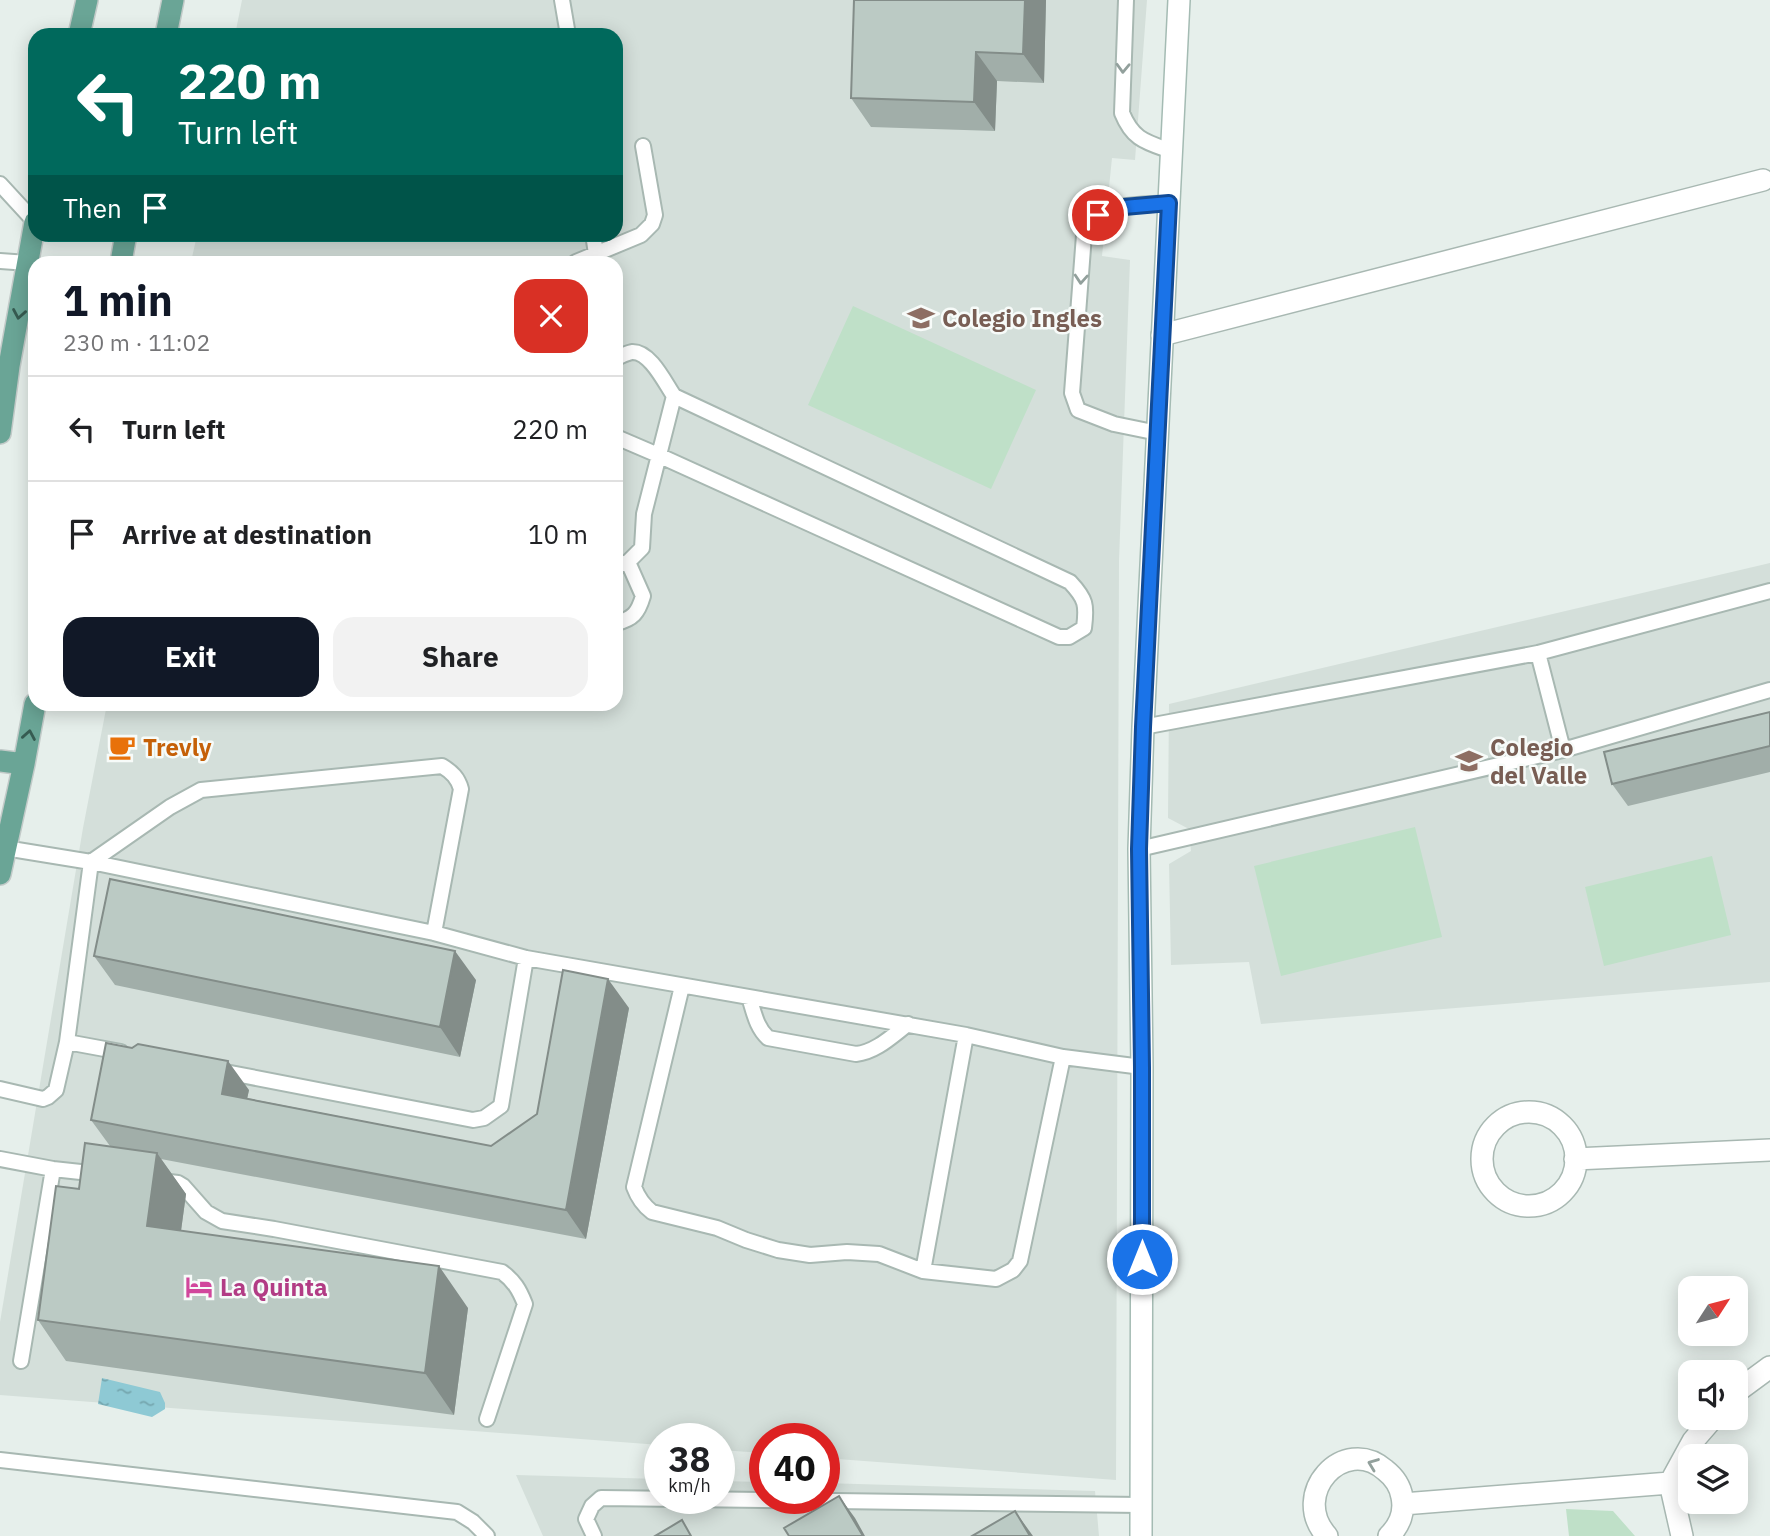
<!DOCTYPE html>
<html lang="en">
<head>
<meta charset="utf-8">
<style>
	:root { --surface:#fff; --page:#f2f2f2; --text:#202124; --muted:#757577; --line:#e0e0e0; --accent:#111827 }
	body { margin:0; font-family:"IBM Plex Sans",sans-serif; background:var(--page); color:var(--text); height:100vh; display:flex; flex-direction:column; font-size:26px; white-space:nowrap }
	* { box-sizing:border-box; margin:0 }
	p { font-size:23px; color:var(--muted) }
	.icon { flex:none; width:38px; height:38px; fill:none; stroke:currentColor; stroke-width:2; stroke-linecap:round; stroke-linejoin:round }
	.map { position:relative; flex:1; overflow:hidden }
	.panel { position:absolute; left:28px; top:256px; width:595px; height:455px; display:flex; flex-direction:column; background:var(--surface); border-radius:21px; box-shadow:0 4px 18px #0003 }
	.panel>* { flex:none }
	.guide { position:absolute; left:28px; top:28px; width:595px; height:214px; border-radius:21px; box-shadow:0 4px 18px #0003; background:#00695c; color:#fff; overflow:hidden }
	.needle { width:46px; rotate:54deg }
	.fabs { position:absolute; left:1678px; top:1276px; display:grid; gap:14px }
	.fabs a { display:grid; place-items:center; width:70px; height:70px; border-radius:14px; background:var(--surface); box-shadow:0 4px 18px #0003; font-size:35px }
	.speed { position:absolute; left:644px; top:1423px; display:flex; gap:14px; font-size:35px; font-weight:700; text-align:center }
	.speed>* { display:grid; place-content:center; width:91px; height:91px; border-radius:50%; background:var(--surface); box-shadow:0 4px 18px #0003; line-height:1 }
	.speed small { font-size:18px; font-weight:400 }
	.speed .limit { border:10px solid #d22; background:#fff; color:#111 }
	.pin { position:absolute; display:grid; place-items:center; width:60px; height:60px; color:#fff; margin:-30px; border:4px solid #fff; border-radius:50%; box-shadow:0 2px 7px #0007 }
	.me { position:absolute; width:77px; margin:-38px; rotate:0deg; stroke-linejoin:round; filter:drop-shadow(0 0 5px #0008) }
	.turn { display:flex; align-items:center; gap:24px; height:147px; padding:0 35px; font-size:32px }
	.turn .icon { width:91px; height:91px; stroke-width:2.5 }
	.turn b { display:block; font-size:49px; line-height:60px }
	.then { display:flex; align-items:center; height:66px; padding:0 35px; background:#0003; gap:14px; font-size:26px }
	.round { display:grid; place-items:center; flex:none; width:74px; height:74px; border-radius:21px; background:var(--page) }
	.summary { display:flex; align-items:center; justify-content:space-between; height:119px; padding:0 35px }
	h1 { font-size:42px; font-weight:700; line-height:52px; color:var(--accent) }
	.action { display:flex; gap:14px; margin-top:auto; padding:14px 35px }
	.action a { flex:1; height:80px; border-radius:21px; background:var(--accent); color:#fff; font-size:28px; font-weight:700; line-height:80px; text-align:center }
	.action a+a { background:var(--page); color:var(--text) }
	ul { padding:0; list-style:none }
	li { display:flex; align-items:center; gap:21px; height:105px; padding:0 35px; border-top:2px solid var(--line) }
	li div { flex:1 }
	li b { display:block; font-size:26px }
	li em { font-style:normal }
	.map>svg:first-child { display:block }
</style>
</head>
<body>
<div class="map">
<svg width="1770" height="1536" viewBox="0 0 1770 1536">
	<defs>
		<pattern id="water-ripples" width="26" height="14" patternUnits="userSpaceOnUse" patternTransform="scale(1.75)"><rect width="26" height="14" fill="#8ec9d4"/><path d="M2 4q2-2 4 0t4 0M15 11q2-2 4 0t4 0" fill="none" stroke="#74a5ad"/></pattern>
	</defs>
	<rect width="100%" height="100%" fill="#e6efeb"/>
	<!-- built -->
	<path fill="#d4dfda" d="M242,0H1147L1135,160L1112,158L1102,256L1130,260L1119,561L1116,1480L824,1458V1438H765V1453L719,1450V1438H660V1445L0,1395V1322L83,828L107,704H616V262H191L197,235L616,234V35H235Z
		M1770,563V982L1261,1024L1249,962L1171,965L1169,864L1191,851L1189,829L1168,818L1169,704Z
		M516,1475L660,1479V1498H719V1481L765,1482V1498H824V1483L1095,1491L1099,1536H543Z"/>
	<!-- green -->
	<path fill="#bfe0c8" d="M853,306L1036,390L991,489L808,405Z
		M1415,827L1442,937L1281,976L1254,866Z
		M1712,856L1731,935L1604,966L1585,887Z
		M1566,1509L1613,1511L1635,1536H1569Z"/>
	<!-- water -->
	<path fill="url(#water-ripples)" d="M102,1378L160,1392L165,1403V1409L152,1417L98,1404Z"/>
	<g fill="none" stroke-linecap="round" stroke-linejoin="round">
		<defs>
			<path id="lane" d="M562,0L568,35
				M1126,0L1122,113C1133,140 1146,142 1171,151
				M0,184L35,222
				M593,234L596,254
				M0,261L28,263
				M576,262L641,235L652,224L655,215L643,146
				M616,358C621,356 627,353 632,352C650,351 665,383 674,396
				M1158,433L1114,424L1078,410L1072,393L1084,235C1088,228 1091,221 1097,216C1112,203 1149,205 1169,203
				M616,437L658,455L1059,637H1069L1084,628C1087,605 1086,599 1070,582L674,396L644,514L642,548L628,562L616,566
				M616,623C633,619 638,613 643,596L628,562
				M1538,653L1563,750
				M1143,727L1538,653L1770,591
				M5,848L91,862L434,933L526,958L966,1035L1063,1057L1142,1067
				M1139,849L1563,750L1770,690
				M682,986L634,1187C638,1198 643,1205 652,1212L717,1228L746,1240L778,1250L810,1255L847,1252L879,1254L923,1271L996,1279L1013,1270L1020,1261L1063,1057
				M749,997C754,1012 756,1027 768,1038L856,1054C876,1052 892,1036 908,1024
				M121,1052L67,1042L91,862L170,807L201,790L442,766C452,772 458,778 461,789L434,933
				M220,1071L473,1120L484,1118L501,1106L526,958
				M0,1089L43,1099L48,1097L56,1090L67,1042
				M0,1159L53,1169L99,1174
				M161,1181L178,1183L183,1186L206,1212L222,1221L274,1229L502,1272C514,1281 519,1289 525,1304L487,1419
				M923,1271L966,1035
				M21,1361L53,1169
				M0,1460L457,1512L473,1522L487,1536
				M594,1536L586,1519L592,1506L601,1498L1141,1505"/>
			<path id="street" d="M1162,335L1763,180
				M1482 1159a47 47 0 1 1 94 0a47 47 0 1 1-94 0Z
				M1575,1159L1770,1150
				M1736,1392L1770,1367
				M1670,1483L1693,1441L1713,1418
				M1670,1483L1682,1536
				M1403,1504L1670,1483
				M1327,1536C1289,1494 1344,1434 1385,1470C1394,1477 1400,1485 1402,1497C1405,1511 1400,1525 1389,1536"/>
			<path id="secondary" d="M1141,1536L1142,1067L1139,849L1143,727L1179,0"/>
			<path id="primary" d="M79,35L87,0
				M166,35L173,0
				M121,262L126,234
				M0,433L9,366L35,222
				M0,761L24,764
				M0,874L24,764L35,704"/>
		</defs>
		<!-- lane casing -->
		<use href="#lane" stroke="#a8b8b2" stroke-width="18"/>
		<!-- street casing -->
		<use href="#street" stroke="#a8b8b2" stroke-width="24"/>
		<!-- secondary casing -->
		<use href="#secondary" stroke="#a4bbb3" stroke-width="24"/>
		<!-- primary casing -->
		<use href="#primary" stroke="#c2cac8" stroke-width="24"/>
		<!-- lane -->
		<use href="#lane" stroke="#fff" stroke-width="14"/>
		<!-- street -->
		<use href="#street" stroke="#fff" stroke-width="21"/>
		<!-- secondary -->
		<use href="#secondary" stroke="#fff" stroke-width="21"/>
		<!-- primary -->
		<use href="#primary" stroke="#6aa596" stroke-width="21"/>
	</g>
	<!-- wall -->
	<path fill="#a1aea9" d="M1046,0L1044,83L997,81L995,131L871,127L851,98Z
		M1770,712V772L1628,806L1612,784Z
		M94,956L476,980L460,1057L115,985Z
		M629,1008L586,1239L161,1159L186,1194L181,1231L468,1308L454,1415L66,1361L38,1320L79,1189L110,1146L91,1120L249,1090L247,1098L491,1146L537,1114Z"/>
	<!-- shaded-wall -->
	<path fill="#838d89" d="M1025,0H1046L1044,83L1023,54Z
		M976,52L997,81L995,131L974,102Z
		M455,951L476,980L460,1057L440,1027Z
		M608,979L629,1008L586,1239L566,1210Z
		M228,1061L249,1090L242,1123L222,1094Z
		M157,1153L186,1194L176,1267L147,1226Z
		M439,1266L468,1308L454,1415L425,1373Z
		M839,1496L855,1518L865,1536H863Z
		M1015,1511L1033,1536H1030Z"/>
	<!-- building -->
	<path fill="#bbcac4" stroke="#838d89" stroke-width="2" d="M854,0H1025L1023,54L976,52L974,102L851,98Z
		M1770,712V746L1612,784L1604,752Z
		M110,879L455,951L440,1027L94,956Z
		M563,970L608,979L566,1210L91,1120L106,1043L132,1048L138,1044L228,1061L222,1094L491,1146L537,1114Z
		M85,1143L157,1153L147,1226L439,1266L425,1373L38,1320L56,1186L79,1189Z
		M839,1496L863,1536H789L784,1528Z
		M1015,1511L1030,1536H972Z
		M682,1520L691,1536H655Z"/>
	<!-- one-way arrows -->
	<defs><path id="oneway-chevron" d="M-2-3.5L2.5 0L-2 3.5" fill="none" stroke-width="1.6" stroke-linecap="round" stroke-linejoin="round" transform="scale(1.75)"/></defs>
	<g stroke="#92a09c">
		<use href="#oneway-chevron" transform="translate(1123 68) rotate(92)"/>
		<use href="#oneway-chevron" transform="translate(1081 279) rotate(94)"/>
		<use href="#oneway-chevron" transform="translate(1373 1464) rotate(-159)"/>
	</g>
	<g stroke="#365b51">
		<use href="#oneway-chevron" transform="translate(19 314) rotate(100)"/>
		<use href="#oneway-chevron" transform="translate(29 735) rotate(-80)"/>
	</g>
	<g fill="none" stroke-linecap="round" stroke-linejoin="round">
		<defs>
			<path id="route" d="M1098,215L1113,208L1169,203L1143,727L1139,849L1142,1067V1259"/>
		</defs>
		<!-- route casing -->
		<use href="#route" stroke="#114b97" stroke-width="18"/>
		<!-- route -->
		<use href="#route" stroke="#1a73e8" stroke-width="12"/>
	</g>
	<!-- icons -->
	<defs>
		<symbol id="school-bare" viewBox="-9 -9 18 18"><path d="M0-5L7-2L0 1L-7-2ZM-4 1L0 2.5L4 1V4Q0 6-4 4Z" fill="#8d6e63" stroke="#f7fbf9" stroke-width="2.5" paint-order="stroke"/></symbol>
		<symbol id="cafe-bare" viewBox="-9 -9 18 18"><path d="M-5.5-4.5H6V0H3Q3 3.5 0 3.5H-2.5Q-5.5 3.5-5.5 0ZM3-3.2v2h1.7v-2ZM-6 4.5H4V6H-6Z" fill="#e8710a" stroke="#f7fbf9" stroke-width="2.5" paint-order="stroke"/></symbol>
		<symbol id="hotel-bare" viewBox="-9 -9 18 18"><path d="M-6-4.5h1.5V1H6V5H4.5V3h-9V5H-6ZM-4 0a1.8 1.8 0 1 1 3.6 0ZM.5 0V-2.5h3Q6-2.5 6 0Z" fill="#d1479c" stroke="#f7fbf9" stroke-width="2.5" paint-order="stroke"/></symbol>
	</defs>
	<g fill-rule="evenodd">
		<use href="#school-bare" x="902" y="299" width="38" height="38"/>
		<use href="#cafe-bare" x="103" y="728" width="38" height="38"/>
		<use href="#school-bare" x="1450" y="742" width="38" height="38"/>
		<use href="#hotel-bare" x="180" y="1268" width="38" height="38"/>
	</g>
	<g text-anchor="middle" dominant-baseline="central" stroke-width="5" stroke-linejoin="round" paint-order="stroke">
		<!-- education labels -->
		<g font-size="24" font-weight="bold" fill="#785e54" stroke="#f7fbf9" text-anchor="start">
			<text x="942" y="318">Colegio Ingles</text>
			<text x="1490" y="747">Colegio<tspan x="1490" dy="28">del Valle</tspan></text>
		</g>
		<!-- food labels -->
		<g font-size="24" font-weight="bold" fill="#c56008" stroke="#f7fbf9" text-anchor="start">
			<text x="143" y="747">Trevly</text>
		</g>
		<!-- hotel labels -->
		<g font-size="24" font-weight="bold" fill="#b23c85" stroke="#f7fbf9" text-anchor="start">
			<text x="220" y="1287">La Quinta</text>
		</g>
	</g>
</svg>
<div class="fabs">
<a><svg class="needle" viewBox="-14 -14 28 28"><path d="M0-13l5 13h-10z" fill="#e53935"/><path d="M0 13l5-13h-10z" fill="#757577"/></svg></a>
<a><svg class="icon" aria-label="sound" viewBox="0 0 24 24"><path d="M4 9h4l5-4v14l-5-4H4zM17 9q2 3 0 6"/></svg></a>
<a><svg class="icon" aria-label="layers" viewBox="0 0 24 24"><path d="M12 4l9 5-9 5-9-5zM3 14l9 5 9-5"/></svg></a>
</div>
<div class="speed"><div>38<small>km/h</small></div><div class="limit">40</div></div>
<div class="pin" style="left:1098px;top:215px;background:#d93025"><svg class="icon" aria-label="arrive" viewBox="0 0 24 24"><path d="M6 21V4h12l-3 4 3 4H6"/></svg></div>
<svg class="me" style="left:1142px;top:1259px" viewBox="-20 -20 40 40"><circle r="17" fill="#1a73e8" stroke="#fff" stroke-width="3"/><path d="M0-11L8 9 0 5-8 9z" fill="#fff"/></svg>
<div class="guide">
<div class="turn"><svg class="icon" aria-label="left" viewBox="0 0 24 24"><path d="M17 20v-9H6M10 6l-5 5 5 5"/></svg><div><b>220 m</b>Turn left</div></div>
<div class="then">Then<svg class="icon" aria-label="arrive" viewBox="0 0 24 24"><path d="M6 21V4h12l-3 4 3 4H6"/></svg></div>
</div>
<section class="panel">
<div class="summary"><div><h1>1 min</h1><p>230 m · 11:02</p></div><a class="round" style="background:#d93025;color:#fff"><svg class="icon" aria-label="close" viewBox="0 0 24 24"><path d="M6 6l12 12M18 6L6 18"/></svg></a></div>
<ul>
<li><svg class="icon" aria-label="left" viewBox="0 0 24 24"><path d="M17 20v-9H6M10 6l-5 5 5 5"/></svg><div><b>Turn left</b></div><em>220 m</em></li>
<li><svg class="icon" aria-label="arrive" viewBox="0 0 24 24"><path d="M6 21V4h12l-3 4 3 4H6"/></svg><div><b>Arrive at destination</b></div><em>10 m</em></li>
</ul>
<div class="action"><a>Exit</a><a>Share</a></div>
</section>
</div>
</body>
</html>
